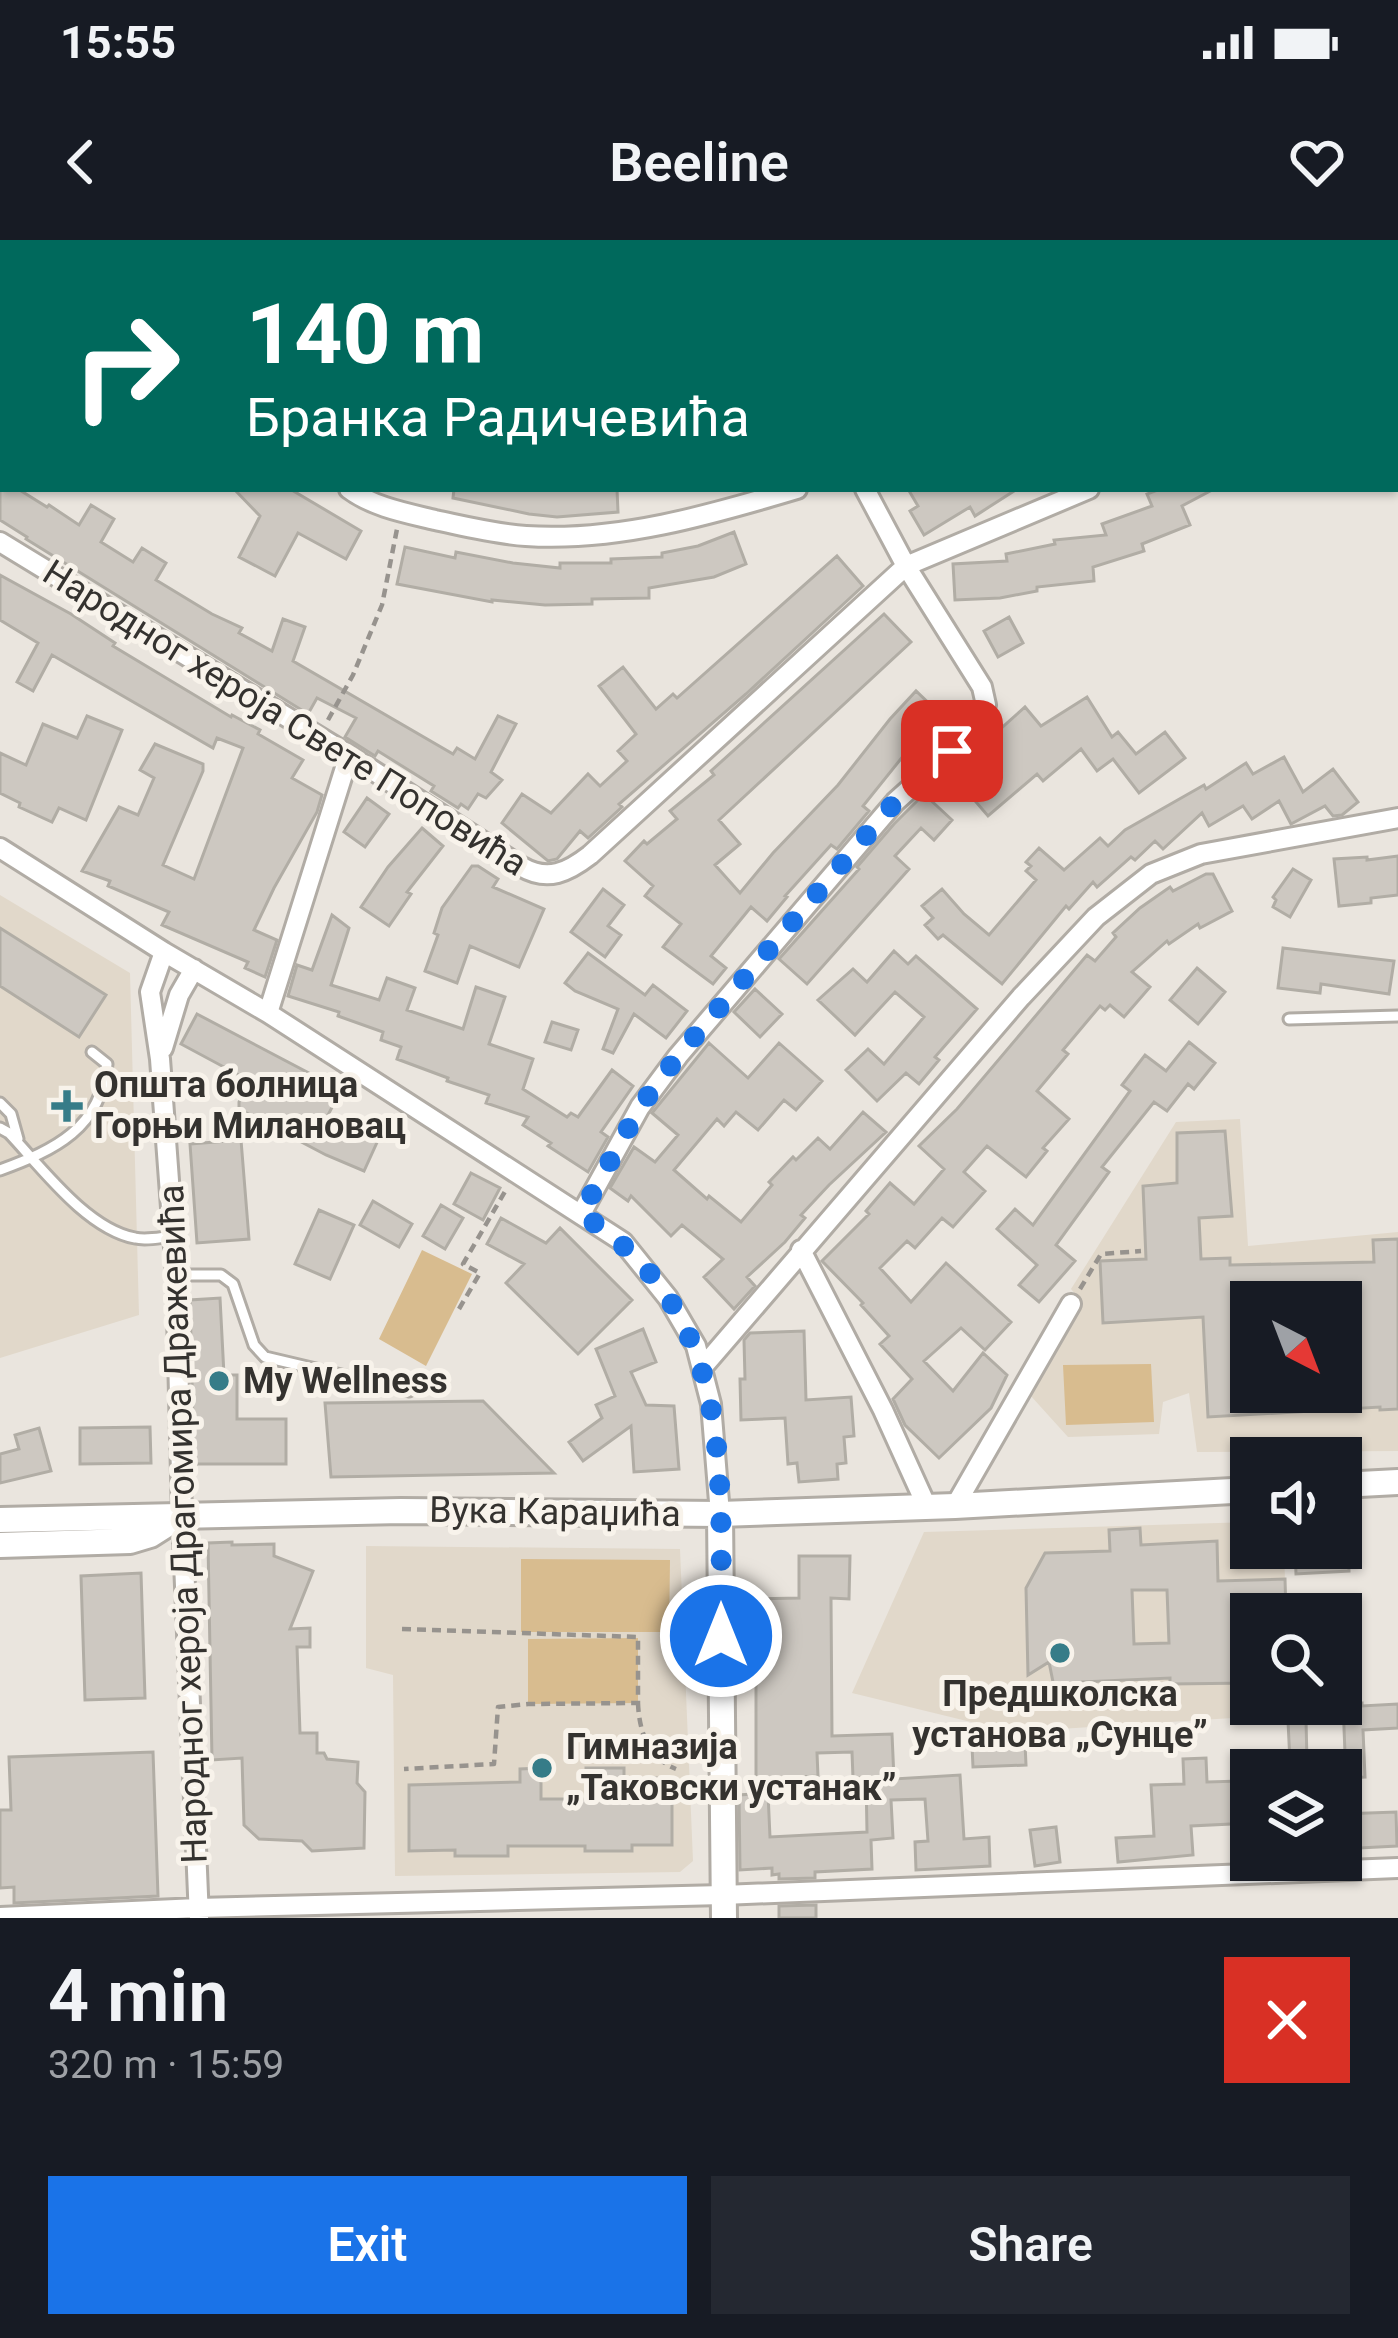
<!DOCTYPE html>
<html lang="en">
<head>
<meta charset="utf-8">
<style>
	:root { --surface:#171b24; --page:#242831; --text:#f1f3f6; --muted:#9ea1a6; --accent:#1a73e8 }
	body { margin:0; font-family:Roboto,sans-serif; background:var(--page); color:var(--text); height:100vh; display:flex; flex-direction:column; font-size:45px; white-space:nowrap }
	* { box-sizing:border-box; margin:0 }
	p { font-size:39px; color:var(--muted) }
	.icon { flex:none; width:66px; height:66px; fill:none; stroke:currentColor; stroke-width:2; stroke-linecap:round; stroke-linejoin:round }
	.map { position:relative; height:1678px; overflow:hidden }
	.panel { display:flex; flex-direction:column; background:var(--surface); flex:1 }
	.panel>* { flex:none }
	.top-card { position:absolute; left:0px; top:0px; width:1398px; height:252px; box-shadow:0 3px 9px #0004; background:#00695c; color:#fff; overflow:hidden }
	.needle { width:78px; rotate:138deg }
	.buttons { position:absolute; left:1230px; top:1041px; display:grid; gap:24px }
	.buttons a { display:grid; place-items:center; width:132px; height:132px; border-radius:0px; background:var(--surface); box-shadow:0 3px 9px #0004; font-size:60px }
	.pin { position:absolute; display:grid; place-items:center; width:102px; height:102px; color:#fff; margin:-51px; border-radius:24px; box-shadow:0 6px 18px #0006 }
	.me { position:absolute; width:132px; margin:-66px; rotate:0deg; stroke-linejoin:round; filter:drop-shadow(0 0 9px #0008) }
	.turn { display:flex; align-items:center; gap:42px; height:252px; padding:0 48px; font-size:54px }
	.turn .icon { width:156px; height:156px; stroke-width:2.5 }
	.turn b { display:block; font-size:84px; line-height:102px }
	.round { display:grid; place-items:center; flex:none; width:126px; height:126px; border-radius:0px; background:var(--page) }
	.head { display:flex; align-items:center; justify-content:space-between; height:204px; padding:0 48px }
	h1 { font-size:72px; font-weight:600; line-height:90px }
	.cta { display:flex; gap:24px; margin-top:auto; padding:24px 48px }
	.cta a { flex:1; height:138px; border-radius:0px; background:var(--accent); color:#fff; font-size:48px; font-weight:600; line-height:138px; text-align:center }
	.cta a+a { background:var(--page); color:var(--text) }
	.status { display:flex; justify-content:space-between; align-items:center; height:84px; padding:0 60px; background:var(--surface); direction:ltr }
	.status svg { height:33px; fill:currentColor }
	header { display:flex; justify-content:space-between; align-items:center; height:156px; padding:0 48px; background:var(--surface); font-size:54px; font-weight:600 }
	.map>svg:first-child { display:block }
</style>
</head>
<body>
<div class="status"><b>15:55</b><svg viewBox="0 0 49 12"><path d="M0 12V9h3v3zM5 12V6h3v6zM10 12V3h3v9zM15 12V0h3v12zM26 1h20v11H26zM47 4h2v5h-2z"/></svg></div>
<header><svg class="icon" aria-label="back" viewBox="0 0 24 24"><path d="M15 5l-7 7 7 7"/></svg>Beeline<svg class="icon" aria-label="heart" viewBox="0 0 24 24"><path d="M12 20l-8-8c-3-5 5-10 8-4 3-6 11-1 8 4z"/></svg></header>
<div class="map">
<svg width="1398" height="1678" viewBox="0 0 1398 1678">
	<rect width="100%" height="100%" fill="#eae5de"/>
	<!-- built -->
	<path fill="#e1d8ca" fill-rule="evenodd" d="M0,655L130,733L139,1075L0,1118Z
		M1240,879L1248,1006L1398,992V1211L1197,1212L1189,1153L1163,1162L1159,1194L1068,1197L1030,1155L1083,1063L1071,1049L1176,882ZM1251,1062H1341V1152H1251Z
		M1251,1282V1308H1284L1286,1374H1251V1464H1293L1294,1474L1012,1492L852,1453L924,1292Z
		M366,1306L680,1309L693,1621L680,1632L395,1636L393,1435L366,1428Z"/>
	<!-- green -->
	<path fill="#d8bc8f" d="M422,1010L472,1034L426,1126L379,1099Z
		M1151,1124L1154,1182L1066,1185L1063,1125Z
		M521,1319L670,1320L669,1392H521Z
		M638,1398V1463L528,1464V1399Z"/>
	<!-- building -->
	<path fill="#cdc8c1" stroke="#b1ada5" stroke-width="3" fill-rule="evenodd" d="M0,249H18L47,267L49,265L79,285L91,265L114,279L101,302L133,322L142,308L166,323L156,340L212,374L242,388L239,393L272,411L283,379L305,387L293,421L453,514L457,508L475,519L498,476L516,484L491,532L502,540L486,558L478,554L468,569L461,564L458,568L431,551L434,546L378,511L375,516L345,497L356,478L317,458L308,474L26,299L27,297L0,280Z
		M234,249H290L361,291L346,319L298,293L275,336L239,317L260,276Z
		M454,249H617L618,272L557,277L529,274L453,258Z
		M908,249H1017L975,276L970,267L924,295L910,271L918,266Z
		M1160,249H1214L1182,266L1190,285L1142,304L1144,311L1093,327L1094,341L1037,347V351L1000,358L955,360L953,324L1007,321L1006,314L1055,304L1054,300L1106,295L1102,284L1152,266L1147,254Z
		M734,292L746,324L714,337L649,348V358L592,359V364L545,365L492,360V362L397,344L405,307L455,318L456,312L513,323L560,328V323H611V319L662,317V313L698,306Z
		M837,316L863,346L746,454L619,564L622,567L588,598L580,591L557,619L548,621L502,583L522,554L551,573L588,534L600,546L627,521L618,511L636,494L599,446L623,427L656,469L673,454L677,458Z
		M0,335L71,374L115,403L113,406L231,477L232,475L260,490L258,494L303,520L292,538L322,555L317,572L274,648L254,690L277,700L265,737L245,728L248,722L162,685L169,672L108,646L110,641L82,631L119,567L138,575L154,538L140,530L155,504L203,524V531L163,625L194,639L243,508L217,498L213,508L52,415L33,451L17,442L38,403L0,380Z
		M884,374L911,402L719,580L740,604L715,625L740,653L773,613L838,545L890,479L916,451L938,472L905,507L908,510L863,566L869,571L837,609L831,605L785,656L787,657L767,681L751,667L711,716L726,728L713,744L663,707L681,684L645,656L653,646L625,621L644,601L647,604L677,579L670,571L714,535L711,531Z
		M1009,377L1023,403L998,417L984,391Z
		M1087,457L1112,497L1118,492L1136,514L1165,492L1185,518L1139,553L1113,519L1097,531L1081,509L1043,541L1037,534L988,576L951,533L1025,467L1041,486Z
		M87,476L122,490L86,580L59,568L52,582L19,567L20,563L0,553V513L26,525L43,484L77,498Z
		M1284,517L1303,552L1333,529L1358,562L1342,575L1333,576L1325,566L1291,584L1279,561L1252,579L1243,566L1209,586L1202,573L1163,609L1155,601L1135,620L1131,617L1097,647L1093,642L1069,669L1066,666L1002,744L943,695L938,699L925,685L933,678L922,666L942,649L964,674L989,695L1036,640L1026,631L1031,626L1026,622L1039,608L1064,630L1100,598L1108,606L1125,590L1204,545L1206,549L1246,523L1253,534Z
		M924,554L952,580L934,600L921,588L895,616L909,629L807,744L779,719L859,629L857,627L894,584Z
		M367,558L389,574L365,607L344,592Z
		M422,588L443,606L407,652L411,654L389,686L361,667L388,627Z
		M1398,616V655L1371,658V663L1339,666L1334,619L1367,617V620Z
		M472,626H478L498,639L493,647L544,669L519,727L470,706L457,743L425,731L438,695L434,693L442,668Z
		M1293,629L1311,640L1290,677L1273,667L1276,660L1273,657Z
		M1206,634H1213L1232,671L1200,688L1198,684L1169,704L1167,701L1132,732L1150,747L1124,777L1110,765L1105,770L1100,766L1063,810L1068,814L1037,851L1069,879L1043,908L1047,911L1026,937L987,906L964,932L985,951L953,987L942,978L915,1008L907,1001L880,1028L911,1062L946,1023L1011,1082L985,1110L961,1088L924,1121L953,1151L983,1113L1007,1135L991,1168L939,1218L905,1185L893,1159L912,1139L880,1104L889,1096L861,1065L863,1063L822,1021L869,974L866,971L890,943L914,964L944,929L919,906L957,869L1087,715L1095,721L1116,697L1113,693L1140,668L1170,647L1173,651Z
		M603,649L624,665L608,686L621,695L605,717L571,692Z
		M332,675L349,688L331,745L379,760L387,738L415,748L407,770L463,789L476,747L505,757L489,804L533,819L523,849L567,877L571,873L578,877L612,830L633,846L601,892L608,897L588,932L548,906L551,903L523,885L528,877L486,863L489,855L447,841L448,838L397,819L401,807L381,800L383,792L338,776L339,772L288,756L297,725L312,730Z
		M0,688L106,755L79,797L0,746Z
		M1283,708L1394,721L1389,754L1321,744L1320,753L1278,748Z
		M894,711L908,724L916,716L977,769L935,817L939,820L919,844L906,833L877,861L846,830L868,809L884,824L924,777L895,752L855,795L818,760L853,729L867,742Z
		M588,713L645,755L653,745L687,771L666,798L634,774L613,813L603,809L618,769L575,751L565,743Z
		M1197,728L1225,752L1198,784L1170,760Z
		M755,749L782,774L760,797L734,772Z
		M197,774L341,850L328,875L379,898L364,931L326,915L239,869V862L250,841L181,804Z
		M552,782L578,790L571,810L545,802Z
		M1189,802L1215,823L1194,849L1188,844L1167,871L1154,862L1102,927L1109,932L1056,1005L1075,1021L1039,1062L1019,1045L1037,1025L997,989L1015,969L1033,985L1130,851L1122,845L1145,815L1166,831Z
		M709,803L748,838L779,803L822,841L796,870L784,860L758,890L736,872L724,886L717,879L674,930L707,959L709,956L741,982L772,945L769,942L793,917L796,920L818,898L830,909L863,872L886,892L829,945L801,975L805,978L785,1002L747,1037L755,1046L734,1069L704,1037L723,1019L682,985L671,996L631,956L628,961L610,948L634,907L655,922L678,895L652,873Z
		M1225,891L1232,976L1199,978L1201,1019L1230,1018V1025L1374,1022L1373,1000L1398,999V1169L1380,1170V1167L1208,1177L1203,1077L1103,1083L1100,1021L1146,1019L1143,946L1177,943V893ZM1251,1062H1341V1152H1251Z
		M241,900L249,999L197,1003L190,904Z
		M471,933L500,948L483,980L454,964Z
		M373,961L412,984L399,1007L360,985Z
		M441,965L463,978L445,1009L423,996Z
		M319,970L354,985L330,1039L295,1024Z
		M501,978L546,1003L560,988L632,1060L578,1114L506,1043L524,1024L487,1004Z
		M220,1058L224,1135H237V1179H286V1224H194L190,1060Z
		M643,1089L656,1122L631,1132L646,1165L674,1166L679,1229L634,1232L631,1186L583,1221L569,1202L602,1178L596,1165L615,1156L596,1109Z
		M804,1091L806,1160L851,1157L854,1196L844,1197L846,1223L837,1224L838,1239L799,1242L797,1223L788,1224L785,1178L741,1180L740,1139H745L744,1100L750,1093Z
		M483,1161L554,1233L331,1237L325,1163Z
		M150,1187L151,1223L80,1224V1188Z
		M39,1188L51,1231L0,1243V1214L19,1209L15,1195Z
		M1140,1288L1141,1305L1217,1301L1218,1341L1285,1339L1286,1374H1251V1443L1170,1444V1438L1082,1442L1078,1447L1055,1452L1049,1422L1028,1435L1026,1348L1045,1313L1110,1311L1109,1290ZM1132,1350H1167L1169,1403L1134,1404Z
		M232,1302V1305L274,1304V1316L313,1331L290,1389L310,1388V1407H297L300,1493H317V1513H324L327,1519L358,1522L357,1543L365,1552L364,1608L312,1611L302,1601L259,1599L244,1585L242,1518L212,1520L208,1303Z
		M1295,1308H1348L1349,1331L1296,1334Z
		M799,1316H850L849,1359L831,1358L832,1496L892,1494L894,1539L960,1535L964,1599L989,1597L990,1626L916,1630L915,1602L928,1601L925,1559L891,1560L893,1598L871,1600L872,1629L815,1632V1638L779,1639V1634L772,1635V1628L740,1630L739,1555L768,1553L770,1597L867,1592L866,1538H853L852,1512L817,1513L818,1536L756,1539V1359L799,1358Z
		M141,1333L145,1458L85,1460L81,1336Z
		M1343,1463H1362V1466L1398,1464V1488L1363,1490L1365,1537L1346,1538Z
		M1306,1480L1307,1521L1290,1522L1288,1481Z
		M1025,1503L1026,1525L973,1527L972,1506Z
		M153,1512L158,1656L14,1663V1647L0,1648V1570H11L9,1517Z
		M1206,1518L1207,1542L1240,1541V1551H1251V1583L1191,1586L1193,1615L1118,1622L1116,1598L1154,1596L1151,1545L1184,1544L1183,1519Z
		M541,1528V1559H586V1528H624V1538H672V1605H632V1611H585V1606H508V1616H455V1610L409,1611V1545L520,1542V1529Z
		M1396,1572L1397,1606L1341,1609V1574Z
		M1056,1587L1060,1622L1035,1626L1030,1590Z
		M816,1665V1678H779V1666Z"/>
	<g fill="none" stroke-linecap="round" stroke-linejoin="round">
		<defs>
			<path id="service" d="M1289,779L1398,776
				M0,863L11,874L18,899
				M0,888L9,893C42,928 87,989 135,998C147,1001 161,997 174,996
				M0,930C55,910 101,888 107,824L92,812
				M176,1035H221L233,1044L254,1105L265,1117L409,1151"/>
			<path id="minor" d="M131,0L133,3
				M547,3V0
				M784,3L793,0
				M349,249C373,267 406,273 435,280C464,286 496,294 526,296C617,302 710,275 797,249
				M0,302L349,515L522,627C548,642 568,632 590,615L906,326L1089,249
				M0,608L164,712L268,773L623,1002L668,1058L696,1106L711,1164L720,1274
				M164,712L150,752L160,819L176,1035L182,1275L199,1678
				M268,773L349,515
				M163,808L179,755L194,729
				M581,974L640,867L678,816L895,562L975,490L986,465L982,447L906,326L865,249
				M801,1010L883,1170L927,1267
				M702,1128L1021,757L1096,677L1151,634L1201,614L1398,578
				M955,1266L1071,1064
				M0,1677L198,1668L723,1655L1398,1628"/>
			<path id="tertiary" d="M1341,1245L1398,1242
				M720,1274L724,1678
				M0,1280L401,1271L720,1274L955,1266L1251,1250
				M0,1305L130,1301L150,1295L180,1276"/>
		</defs>
		<!-- service casing -->
		<use href="#service" stroke="#b1aca5" stroke-width="15"/>
		<!-- minor casing -->
		<use href="#minor" stroke="#b1aca5" stroke-width="24"/>
		<!-- tertiary casing -->
		<use href="#tertiary" stroke="#b1aca5" stroke-width="30"/>
		<!-- path -->
		<path stroke="#97938e" stroke-width="4.5" stroke-dasharray="9 6" stroke-linecap="butt" d="M328,480L353,435L382,365L397,289
			M1080,1049L1101,1014L1141,1011
			M459,1069L480,1033L463,1024L507,948
			M402,1389L638,1397V1463L528,1464L498,1467L494,1524L404,1529
			M638,1463C639,1491 648,1518 676,1529"/>
		<!-- service -->
		<use href="#service" stroke="#fff" stroke-width="9"/>
		<!-- minor -->
		<use href="#minor" stroke="#fff" stroke-width="18"/>
		<!-- tertiary -->
		<use href="#tertiary" stroke="#fff" stroke-width="24"/>
	</g>
	<g fill="none" stroke-linecap="round" stroke-linejoin="round">
		<!-- route -->
		<path stroke="#1a73e8" stroke-width="21" stroke-dasharray="0 37.8" d="M721,1396C720,1233 738,1074 581,974L640,867L678,816L895,562L952,511"/>
	</g>
	<!-- markers -->
	<g fill="#367c88" stroke="#f8f3eb" stroke-width="4.5">
		<path d="M61 848h12v12h12v12h-12v12h-12v-12h-12v-12h12z"/>
		<circle cx="219" cy="1141" r="12"/>
		<circle cx="1060" cy="1413" r="12"/>
		<circle cx="542" cy="1528" r="12"/>
	</g>
	<g text-anchor="middle" dominant-baseline="central" stroke-width="10" stroke-linejoin="round" paint-order="stroke">
		<!-- street labels -->
		<g font-size="36" fill="#34322f" stroke="#f8f3eb">
			<text transform="translate(285 478) rotate(32)">Народног хероја Свете Поповића</text>
			<text transform="translate(555 1272) rotate(1)">Вука Караџића</text>
			<text transform="translate(183 1284) rotate(-92)">Народног хероја Драгомира Дражевића</text>
		</g>
		<!-- poi labels -->
		<g font-size="36" font-weight="bold" fill="#34322f" stroke="#f8f3eb" text-anchor="start">
			<text x="94" y="845">Општа болница<tspan x="94" dy="41">Горњи Милановац</tspan></text>
			<text x="243" y="1141">My Wellness</text>
			<text x="1060" y="1454" text-anchor="middle">Предшколска<tspan x="1060" dy="41">установа „Сунце”</tspan></text>
			<text x="566" y="1507">Гимназија<tspan x="566" dy="41">„Таковски устанак”</tspan></text>
		</g>
	</g>
</svg>
<div class="buttons">
<a><svg class="needle" viewBox="-14 -14 28 28"><path d="M0-13l5 13h-10z" fill="#e53935"/><path d="M0 13l5-13h-10z" fill="#9ea1a6"/></svg></a>
<a><svg class="icon" aria-label="sound" viewBox="0 0 24 24"><path d="M4 9h4l5-4v14l-5-4H4zM17 9q2 3 0 6"/></svg></a>
<a><svg class="icon" aria-label="search" viewBox="0 0 24 24"><circle cx="10" cy="10" r="6"/><path d="M15 15l6 6"/></svg></a>
<a><svg class="icon" aria-label="layers" viewBox="0 0 24 24"><path d="M12 4l9 5-9 5-9-5zM3 14l9 5 9-5"/></svg></a>
</div>
<div class="pin" style="left:952px;top:511px;background:#d93025"><svg class="icon" aria-label="arrive" viewBox="0 0 24 24"><path d="M6 21V4h12l-3 4 3 4H6"/></svg></div>
<svg class="me" style="left:721px;top:1396px" viewBox="-20 -20 40 40"><circle r="17" fill="#1a73e8" stroke="#fff" stroke-width="3"/><path d="M0-11L8 9 0 5-8 9z" fill="#fff"/></svg>
<div class="top-card">
<div class="turn"><svg class="icon" aria-label="right" viewBox="0 0 24 24"><path d="M7 20v-9h11M14 6l5 5-5 5"/></svg><div><b>140 m</b>Бранка Радичевића</div></div>
</div>
</div>
<section class="panel">
<div class="head"><div><h1>4 min</h1><p>320 m · 15:59</p></div><a class="round" style="background:#d93025;color:#fff"><svg class="icon" aria-label="close" viewBox="0 0 24 24"><path d="M6 6l12 12M18 6L6 18"/></svg></a></div>
<div class="cta"><a>Exit</a><a>Share</a></div>
</section>
</body>
</html>
